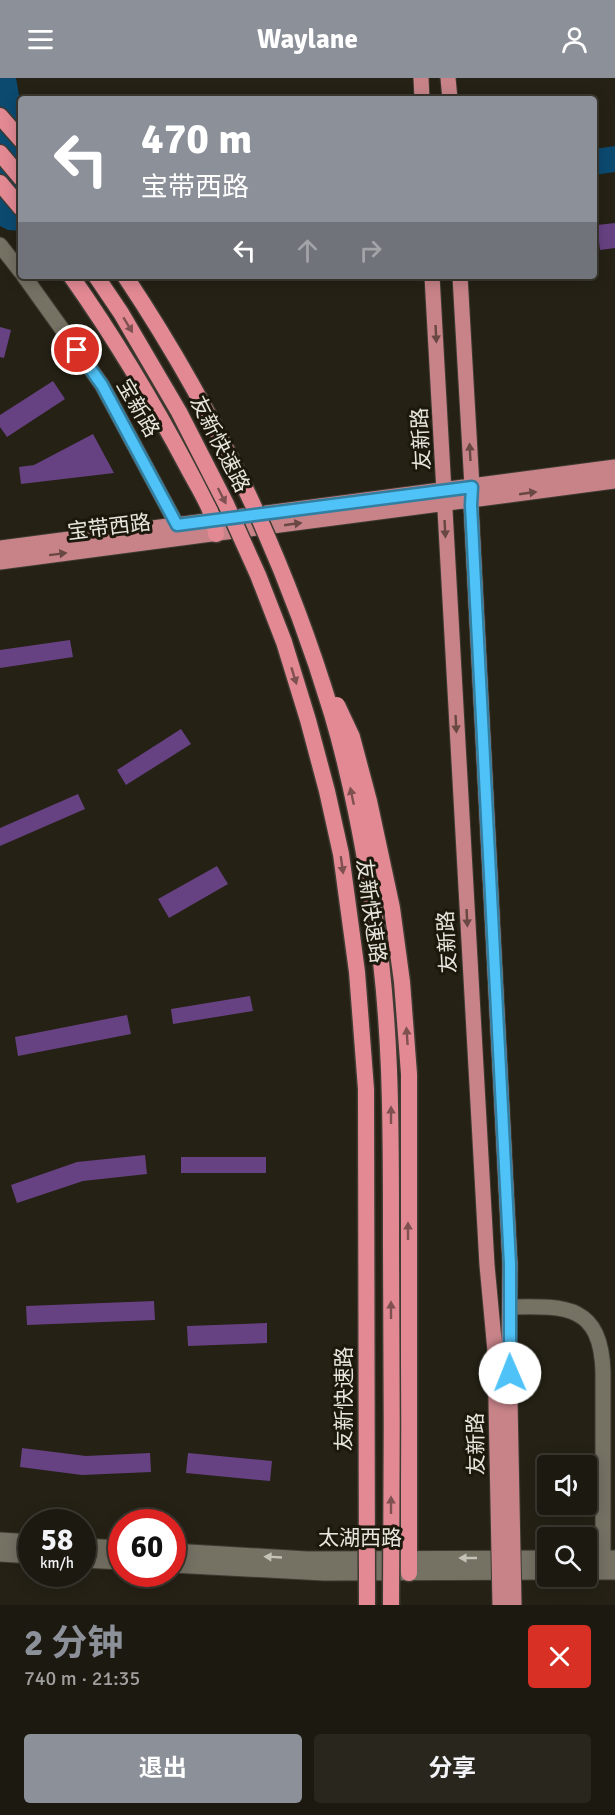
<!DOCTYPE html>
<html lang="zh">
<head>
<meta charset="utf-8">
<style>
	:root { --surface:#1c1910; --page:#29261e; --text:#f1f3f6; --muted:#a0a09f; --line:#3a3830; --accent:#8c9099 }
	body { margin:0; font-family:Signika,"Noto Sans SC",sans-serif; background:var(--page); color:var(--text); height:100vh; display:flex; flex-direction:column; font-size:22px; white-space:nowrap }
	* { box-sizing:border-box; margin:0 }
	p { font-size:20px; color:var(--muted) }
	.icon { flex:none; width:33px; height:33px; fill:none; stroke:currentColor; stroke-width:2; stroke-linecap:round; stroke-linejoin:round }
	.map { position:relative; height:1527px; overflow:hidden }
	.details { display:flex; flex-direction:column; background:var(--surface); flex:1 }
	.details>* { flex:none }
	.banner { position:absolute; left:18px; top:18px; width:579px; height:183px; border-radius:6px; box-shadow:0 3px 15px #0003,0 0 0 2px var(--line); background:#8c9099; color:#fff; overflow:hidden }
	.fabs { position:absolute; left:537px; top:1377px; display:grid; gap:12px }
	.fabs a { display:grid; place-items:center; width:60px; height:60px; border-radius:6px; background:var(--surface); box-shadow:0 3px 15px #0003,0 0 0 2px var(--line); font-size:30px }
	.speed { position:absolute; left:18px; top:1431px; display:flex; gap:12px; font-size:30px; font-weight:700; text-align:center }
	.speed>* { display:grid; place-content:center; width:78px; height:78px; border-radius:50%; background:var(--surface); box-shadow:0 3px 15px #0003,0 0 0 2px var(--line); line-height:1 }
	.speed small { font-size:15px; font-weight:400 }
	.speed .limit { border:9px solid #d22; background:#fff; color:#111 }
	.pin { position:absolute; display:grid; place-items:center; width:51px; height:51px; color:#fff; margin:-26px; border:3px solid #fff; border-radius:50%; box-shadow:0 2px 6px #0007 }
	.me { position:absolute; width:66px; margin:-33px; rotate:359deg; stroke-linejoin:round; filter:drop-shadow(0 0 4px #0008) }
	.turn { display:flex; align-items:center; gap:21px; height:126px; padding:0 24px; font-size:27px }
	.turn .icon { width:78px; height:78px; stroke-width:2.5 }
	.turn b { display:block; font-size:42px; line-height:51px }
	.lanes { display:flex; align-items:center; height:57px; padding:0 24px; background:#0003; justify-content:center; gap:30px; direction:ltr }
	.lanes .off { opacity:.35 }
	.round { display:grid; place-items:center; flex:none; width:63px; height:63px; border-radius:6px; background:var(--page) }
	.overview { display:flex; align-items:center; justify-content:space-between; height:102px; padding:0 24px }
	h1 { font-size:36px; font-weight:700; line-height:45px; color:var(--accent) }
	.button { display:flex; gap:12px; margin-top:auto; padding:12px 24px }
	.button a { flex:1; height:69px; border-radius:6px; background:var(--accent); color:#fff; font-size:24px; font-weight:700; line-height:69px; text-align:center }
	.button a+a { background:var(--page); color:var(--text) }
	header { display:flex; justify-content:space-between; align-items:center; height:78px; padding:0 24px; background:var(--accent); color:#fff; font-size:27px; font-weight:700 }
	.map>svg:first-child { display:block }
</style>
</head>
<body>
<header><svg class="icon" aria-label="menu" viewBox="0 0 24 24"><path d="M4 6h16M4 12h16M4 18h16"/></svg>Waylane<svg class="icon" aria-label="person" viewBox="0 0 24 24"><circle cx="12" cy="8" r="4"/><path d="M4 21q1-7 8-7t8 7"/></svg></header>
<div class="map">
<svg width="615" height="1527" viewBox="0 0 615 1527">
	<rect width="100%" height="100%" fill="#252115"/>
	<!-- water -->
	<path fill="#0c4a70" d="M0,0H16L21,28V153L8,152L0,148Z
		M615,68V94L594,97V71Z"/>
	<!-- building -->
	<path fill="#674282" d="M615,145V170L600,172L597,147Z
		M0,249L11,252L4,280L0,279Z
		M53,303L65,321L7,359L0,349V337Z
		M93,356L114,395L21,406L19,389L34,387Z
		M70,562L73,579L0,590V572Z
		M181,651L191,666L126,707L117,692Z
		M78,716L85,731L0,768V750Z
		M217,788L228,806L169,840L158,821Z
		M250,918L253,933L173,946L171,931Z
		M127,937L131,956L18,978L15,959Z
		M145,1077L147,1096L83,1103L17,1125L11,1107L77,1084Z
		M181,1079H266V1095H181Z
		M154,1223L155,1242L27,1247L26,1228Z
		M267,1245V1265L188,1268L187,1248Z
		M22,1370L86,1378L150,1375L151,1394L82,1397L20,1389Z
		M188,1375L272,1383L270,1403L186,1395Z"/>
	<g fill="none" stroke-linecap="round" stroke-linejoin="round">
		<defs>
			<path id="tertiary" d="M0,167L21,194
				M24,198L102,307L177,447L179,457"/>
			<path id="secondary" d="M510,1229C565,1228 601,1226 603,1294V1494
				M0,1462L32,1464
				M82,1468L122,1470
				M172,1473L307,1481L548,1480
				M0,1476L32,1478
				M586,1480H615
				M82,1482L122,1484
				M172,1487L324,1495L548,1494
				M586,1494H615"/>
			<path id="primary" d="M421,0L422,21
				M448,0L450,21
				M432,198L487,1187L495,1273
				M460,198L472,409L471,427L510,1186L509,1271
				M0,470L615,389
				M0,484L615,403"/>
			<path id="trunk" d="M0,38L21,62
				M0,75L21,100
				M0,105L21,130
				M71,198C114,259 153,324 188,390C199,411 214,432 216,456
				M409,1274V1495"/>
		</defs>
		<!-- tertiary casing -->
		<use href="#tertiary" stroke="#3e3b32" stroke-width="17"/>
		<!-- secondary casing -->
		<use href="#secondary" stroke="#3e3b32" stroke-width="17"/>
		<!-- primary casing -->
		<use href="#primary" stroke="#3e3b32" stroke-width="17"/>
		<!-- trunk casing -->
		<use href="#trunk" stroke="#3e3b32" stroke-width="19"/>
		<!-- tertiary -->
		<use href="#tertiary" stroke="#757163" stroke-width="15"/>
		<!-- secondary -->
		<use href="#secondary" stroke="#757163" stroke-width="15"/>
		<!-- primary -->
		<use href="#primary" stroke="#c78388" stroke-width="15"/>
		<!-- trunk -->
		<use href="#trunk" stroke="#e28994" stroke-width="16"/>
		<defs>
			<path id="primary-bridge" d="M509,1271L514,1527
				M495,1273L500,1527"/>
			<path id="trunk-bridge" d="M96,198L121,235L179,334L226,426L258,497L284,564L308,642L327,713L341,776L357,894L366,1011L367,1527
				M125,198C215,333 285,480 332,636C351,700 363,767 374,833C392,943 391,1054 391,1166C392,1286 392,1407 391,1527
				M337,627L352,659L369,723L392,830L402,904L409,996V1274"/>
		</defs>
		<!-- primary-bridge casing -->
		<use href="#primary-bridge" stroke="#3e3b32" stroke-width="17" stroke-linecap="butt"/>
		<!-- trunk-bridge casing -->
		<use href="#trunk-bridge" stroke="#3e3b32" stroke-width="19" stroke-linecap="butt"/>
		<!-- primary-bridge -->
		<use href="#primary-bridge" stroke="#c78388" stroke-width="15"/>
		<!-- trunk-bridge -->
		<use href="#trunk-bridge" stroke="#e28994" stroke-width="16"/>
	</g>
	<!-- one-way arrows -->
	<defs><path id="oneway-solid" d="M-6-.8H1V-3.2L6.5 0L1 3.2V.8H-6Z" transform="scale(1.5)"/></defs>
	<g fill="#7f5050">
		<use href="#oneway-solid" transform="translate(128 247) rotate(59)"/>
		<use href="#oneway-solid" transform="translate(222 418) rotate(63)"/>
		<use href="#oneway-solid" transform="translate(294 598) rotate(73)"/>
		<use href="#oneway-solid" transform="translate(352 718) rotate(-102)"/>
		<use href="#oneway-solid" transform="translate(342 787) rotate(82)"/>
		<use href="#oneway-solid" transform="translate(407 958) rotate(-94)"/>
		<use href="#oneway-solid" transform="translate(391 1037) rotate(-90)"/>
		<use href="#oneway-solid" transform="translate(408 1153) rotate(-90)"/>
		<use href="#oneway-solid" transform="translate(391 1232) rotate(-90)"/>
		<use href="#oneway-solid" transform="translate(391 1427) rotate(-90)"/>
	</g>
	<g fill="#694844">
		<use href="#oneway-solid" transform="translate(436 256) rotate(87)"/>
		<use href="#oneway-solid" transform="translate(470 374) rotate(-93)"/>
		<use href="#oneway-solid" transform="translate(528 415) rotate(-8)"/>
		<use href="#oneway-solid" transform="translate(293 446) rotate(-8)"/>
		<use href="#oneway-solid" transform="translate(445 451) rotate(87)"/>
		<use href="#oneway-solid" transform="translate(58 476) rotate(-7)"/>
		<use href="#oneway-solid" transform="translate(456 646) rotate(87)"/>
		<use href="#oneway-solid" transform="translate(467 840) rotate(87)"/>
	</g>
	<g fill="#c5c2b8">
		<use href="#oneway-solid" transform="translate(273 1479) rotate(-177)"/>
		<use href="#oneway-solid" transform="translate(468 1480) rotate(180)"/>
	</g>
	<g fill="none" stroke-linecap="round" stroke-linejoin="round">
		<defs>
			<path id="route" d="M77,272L102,307L177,447L472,409L471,427L510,1186V1295"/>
		</defs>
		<!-- route casing -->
		<use href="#route" stroke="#337fa1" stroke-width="15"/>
		<!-- route -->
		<use href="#route" stroke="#4fc3f7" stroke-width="10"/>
	</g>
	<g text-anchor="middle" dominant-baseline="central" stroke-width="6" stroke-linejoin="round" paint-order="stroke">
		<!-- street labels -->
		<g font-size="21" fill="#e7e5dd" stroke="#1c180c">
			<text transform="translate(138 330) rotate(60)">宝新路</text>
			<text transform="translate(421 361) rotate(-93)">友新路</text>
			<text transform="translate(220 366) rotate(63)">友新快速路</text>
			<text transform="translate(109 449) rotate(-7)">宝带西路</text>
			<text transform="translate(371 833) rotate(82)">友新快速路</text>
			<text transform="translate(447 864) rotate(-93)">友新路</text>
			<text transform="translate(344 1321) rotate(-90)">友新快速路</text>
			<text transform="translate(476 1366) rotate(-91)">友新路</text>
			<text x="360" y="1460">太湖西路</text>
		</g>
	</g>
</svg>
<div class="fabs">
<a><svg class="icon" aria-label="sound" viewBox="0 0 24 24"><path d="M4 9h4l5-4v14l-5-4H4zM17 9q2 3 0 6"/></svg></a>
<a><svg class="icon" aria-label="search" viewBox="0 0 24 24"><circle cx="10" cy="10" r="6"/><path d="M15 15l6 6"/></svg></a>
</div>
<div class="speed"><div>58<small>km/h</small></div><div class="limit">60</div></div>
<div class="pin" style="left:77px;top:272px;background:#d93025"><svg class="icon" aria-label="arrive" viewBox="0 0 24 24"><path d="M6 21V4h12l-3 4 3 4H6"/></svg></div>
<svg class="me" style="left:510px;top:1295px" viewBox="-20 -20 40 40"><circle r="19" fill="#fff"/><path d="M0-13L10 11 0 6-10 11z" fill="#4fc3f7"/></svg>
<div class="banner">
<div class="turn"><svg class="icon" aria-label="left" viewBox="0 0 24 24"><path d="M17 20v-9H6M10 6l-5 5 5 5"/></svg><div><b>470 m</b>宝带西路</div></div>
<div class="lanes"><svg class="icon" aria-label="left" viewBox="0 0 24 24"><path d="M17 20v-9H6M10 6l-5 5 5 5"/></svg><svg class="icon off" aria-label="ahead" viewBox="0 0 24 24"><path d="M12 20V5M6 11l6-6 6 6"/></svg><svg class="icon off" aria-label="right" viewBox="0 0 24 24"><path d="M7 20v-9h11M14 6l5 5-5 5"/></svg></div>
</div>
</div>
<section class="details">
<div class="overview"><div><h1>2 分钟</h1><p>740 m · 21:35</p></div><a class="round" style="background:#d93025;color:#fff"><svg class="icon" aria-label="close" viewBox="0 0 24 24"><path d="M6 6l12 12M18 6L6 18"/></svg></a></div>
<div class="button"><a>退出</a><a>分享</a></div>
</section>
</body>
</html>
